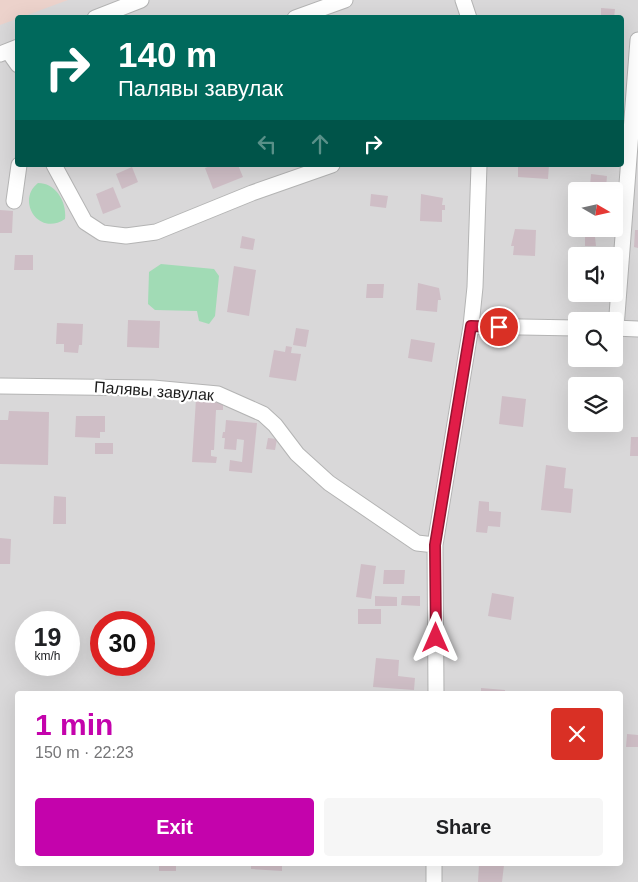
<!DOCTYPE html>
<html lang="en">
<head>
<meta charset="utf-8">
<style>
	:root { --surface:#fff; --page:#f6f6f6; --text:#202124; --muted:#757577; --accent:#c403ac }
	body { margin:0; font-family:Helvetica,sans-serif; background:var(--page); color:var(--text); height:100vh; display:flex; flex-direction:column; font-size:19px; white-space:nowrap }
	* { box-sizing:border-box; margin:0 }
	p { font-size:16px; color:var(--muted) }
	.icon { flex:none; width:28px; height:28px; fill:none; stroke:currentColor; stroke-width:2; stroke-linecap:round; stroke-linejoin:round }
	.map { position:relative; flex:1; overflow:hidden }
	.sheet { position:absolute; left:15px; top:691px; width:608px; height:175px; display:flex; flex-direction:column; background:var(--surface); border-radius:5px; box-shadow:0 5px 20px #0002 }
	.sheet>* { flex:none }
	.banner { position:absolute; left:15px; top:15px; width:609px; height:152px; border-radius:5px; box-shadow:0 5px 20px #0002; background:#00695c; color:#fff; overflow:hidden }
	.needle { width:32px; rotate:99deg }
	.fabs { position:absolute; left:568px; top:182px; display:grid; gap:10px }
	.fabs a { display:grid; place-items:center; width:55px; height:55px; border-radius:5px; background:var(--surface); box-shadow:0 5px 20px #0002; font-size:25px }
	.speed { position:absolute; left:15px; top:611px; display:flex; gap:10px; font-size:25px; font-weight:700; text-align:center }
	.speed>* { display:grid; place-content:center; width:65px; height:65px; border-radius:50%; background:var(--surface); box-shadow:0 5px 20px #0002; line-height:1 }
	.speed small { font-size:12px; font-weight:400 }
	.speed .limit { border:8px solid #d22; background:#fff; color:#111 }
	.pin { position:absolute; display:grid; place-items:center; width:42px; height:42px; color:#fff; margin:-21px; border:2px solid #fff; border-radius:50%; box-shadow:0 1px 5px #0007 }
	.me { position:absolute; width:55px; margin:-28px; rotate:0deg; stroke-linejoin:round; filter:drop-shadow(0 0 4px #0008) }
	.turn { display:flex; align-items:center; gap:18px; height:105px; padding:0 20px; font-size:22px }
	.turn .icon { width:65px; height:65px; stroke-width:2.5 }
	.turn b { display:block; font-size:35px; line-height:42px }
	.lanes { display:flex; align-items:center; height:48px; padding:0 20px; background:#0003; justify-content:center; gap:25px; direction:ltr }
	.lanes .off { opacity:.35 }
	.round { display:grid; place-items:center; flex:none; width:52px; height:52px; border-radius:5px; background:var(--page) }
	.summary { display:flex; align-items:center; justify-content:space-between; height:85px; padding:0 20px }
	h1 { font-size:30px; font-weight:800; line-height:38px; color:var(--accent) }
	.action { display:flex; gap:10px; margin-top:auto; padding:10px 20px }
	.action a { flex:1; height:58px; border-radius:5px; background:var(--accent); color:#fff; font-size:20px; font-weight:800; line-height:58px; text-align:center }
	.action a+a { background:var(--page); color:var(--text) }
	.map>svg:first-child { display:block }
</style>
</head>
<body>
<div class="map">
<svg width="638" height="882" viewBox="0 0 638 882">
	<rect width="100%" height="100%" fill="#ede1e3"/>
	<!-- residential -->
	<path fill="#d9d8d9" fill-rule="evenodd" d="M64,0H638V882H0V24ZM18,18H621V165H18ZM576,191H614V229H576ZM576,256H614V294H576ZM576,321H614V359H576ZM576,386H614V424H576ZM26,622H69V665H26ZM101,622H144V665H101ZM18,694H620V864H18Z"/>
	<!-- farmland -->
	<path fill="#ecd2cb" d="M0,0H68L0,25Z"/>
	<!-- water -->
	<path fill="#a1dbb5" d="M38,183C56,183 67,202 65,219C38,237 16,200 38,183Z
		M161,264L214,269L219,276L215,316L209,324L199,321L197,311L155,310L148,304L149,272Z"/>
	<!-- building -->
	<path fill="#cfbec6" d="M601,8L615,9L614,18H601Z
		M213,165H238L243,177L213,189L205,168Z
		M518,165H549L548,179L518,177Z
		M132,167L138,182L122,189L116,174Z
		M591,174L607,176L606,188L590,187Z
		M113,187L121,207L103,214L96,194Z
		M371,194L388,196L386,208L370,206Z
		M421,194L443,198L442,205H445V210H442V222L420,221Z
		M0,210L13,211L12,233H0Z
		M515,229L536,230L535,256L513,255L514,246H511Z
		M635,230H638V248L634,247Z
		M242,236L255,239L253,250L240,248Z
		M585,237H595L596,246H585Z
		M580,253L594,254V256H579Z
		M15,255H33V270H14Z
		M234,266L256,270L249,316L227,312Z
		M418,283L439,288L441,300H438L437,312L416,310Z
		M367,284H384L383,298H366Z
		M128,320L160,321L159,348L127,347Z
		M57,323L83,324L82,345H79L78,353L64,352V344H56Z
		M296,328L309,330L306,347L293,345Z
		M411,339L435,343L432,362L408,358Z
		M286,346L292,347L291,353L301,354L296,381L269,377L274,350L285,352Z
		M502,396L526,399L523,427L499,424Z
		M196,399L223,401V410H216L214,450H211V456L217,457L216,463L192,462Z
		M9,411L49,412L48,465L0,464V420H8Z
		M76,416H105V432H100V438L75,437Z
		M226,420L257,423L252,473L229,471L230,460L242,462L244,440L237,439L236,450L224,449L225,438H222L223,432H225Z
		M631,437H638V456H630Z
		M268,438L277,439L275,450L266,449Z
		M95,443H113V454H95Z
		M546,465L566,468L564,488L573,489L571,513L541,510Z
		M54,496L66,497V524H53Z
		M479,501L489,502V511L501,512L500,527L488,526L487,533L476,532Z
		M0,538L11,539L10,564H0Z
		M361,564L376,566L371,599L356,597Z
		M384,570H405L404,584H383Z
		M492,593L514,597L511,620L488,616Z
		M375,596L397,597V606H375Z
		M402,596H420V606L401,605Z
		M358,609H381V624H358Z
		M376,658L399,660L398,676L415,678L414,690L373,687Z
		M481,688L505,690V694H481Z
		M627,734L638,735V747H626Z
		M159,864H176V871H159Z
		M251,864H282V871L251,869Z
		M479,864L504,865L502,882H478Z"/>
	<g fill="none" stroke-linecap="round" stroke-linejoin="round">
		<defs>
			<path id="minor" d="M463,0L469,18
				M95,18L141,0
				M295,18L345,0
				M8,51L18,65
				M0,54L18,47
				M54,165L85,222L102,233L126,236L156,232L252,193L332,165
				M14,201L19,165
				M471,326L576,328
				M614,328L638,329
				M616,328L638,40
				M0,386L153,388L218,394L263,414L275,425L297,454L329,483L417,543L435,545
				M436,694L435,545L471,326L475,287L479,165
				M434,882V864"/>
		</defs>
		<!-- minor casing -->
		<use href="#minor" stroke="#b4b4b4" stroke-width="17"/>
		<!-- minor -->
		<use href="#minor" stroke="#fff" stroke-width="15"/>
	</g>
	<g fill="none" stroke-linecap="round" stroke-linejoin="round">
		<defs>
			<path id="route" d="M436,638L435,545L471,326L499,327"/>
		</defs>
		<!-- route casing -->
		<use href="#route" stroke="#92132f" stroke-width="12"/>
		<!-- route -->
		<use href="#route" stroke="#e11d48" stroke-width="9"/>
	</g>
	<g text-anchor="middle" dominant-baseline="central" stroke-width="4.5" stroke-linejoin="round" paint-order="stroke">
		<!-- street labels -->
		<g font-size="16" fill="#1b1b1b" stroke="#fff">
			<text transform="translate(154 391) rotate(4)">Палявы завулак</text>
		</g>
	</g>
</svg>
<div class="fabs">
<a><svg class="needle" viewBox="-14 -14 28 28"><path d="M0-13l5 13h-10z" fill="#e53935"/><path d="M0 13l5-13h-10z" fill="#757577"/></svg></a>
<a><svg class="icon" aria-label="sound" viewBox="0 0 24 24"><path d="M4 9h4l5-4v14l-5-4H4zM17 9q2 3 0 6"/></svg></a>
<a><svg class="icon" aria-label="search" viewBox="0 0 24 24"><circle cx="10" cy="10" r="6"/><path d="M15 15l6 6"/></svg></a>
<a><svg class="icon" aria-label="layers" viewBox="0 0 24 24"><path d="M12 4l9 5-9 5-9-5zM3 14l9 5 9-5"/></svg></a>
</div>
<div class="speed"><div>19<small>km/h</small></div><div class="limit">30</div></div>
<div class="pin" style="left:499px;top:327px;background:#d93025"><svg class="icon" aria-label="arrive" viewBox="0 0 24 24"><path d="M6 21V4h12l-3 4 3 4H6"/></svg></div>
<svg class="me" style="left:436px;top:638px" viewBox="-20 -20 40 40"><path d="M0-17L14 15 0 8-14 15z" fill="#e11d48" stroke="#fff" stroke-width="4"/></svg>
<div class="banner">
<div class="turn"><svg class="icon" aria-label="right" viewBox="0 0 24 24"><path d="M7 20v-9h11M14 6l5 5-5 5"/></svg><div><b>140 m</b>Палявы завулак</div></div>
<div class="lanes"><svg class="icon off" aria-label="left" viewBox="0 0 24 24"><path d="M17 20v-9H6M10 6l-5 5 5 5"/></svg><svg class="icon off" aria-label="ahead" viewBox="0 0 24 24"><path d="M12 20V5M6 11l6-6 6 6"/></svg><svg class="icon" aria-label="right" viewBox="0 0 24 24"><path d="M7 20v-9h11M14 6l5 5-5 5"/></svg></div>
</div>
<section class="sheet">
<div class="summary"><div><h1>1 min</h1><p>150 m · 22:23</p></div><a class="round" style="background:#d93025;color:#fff"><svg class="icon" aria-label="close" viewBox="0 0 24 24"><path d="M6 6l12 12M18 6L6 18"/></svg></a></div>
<div class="action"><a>Exit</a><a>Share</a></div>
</section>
</div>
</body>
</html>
